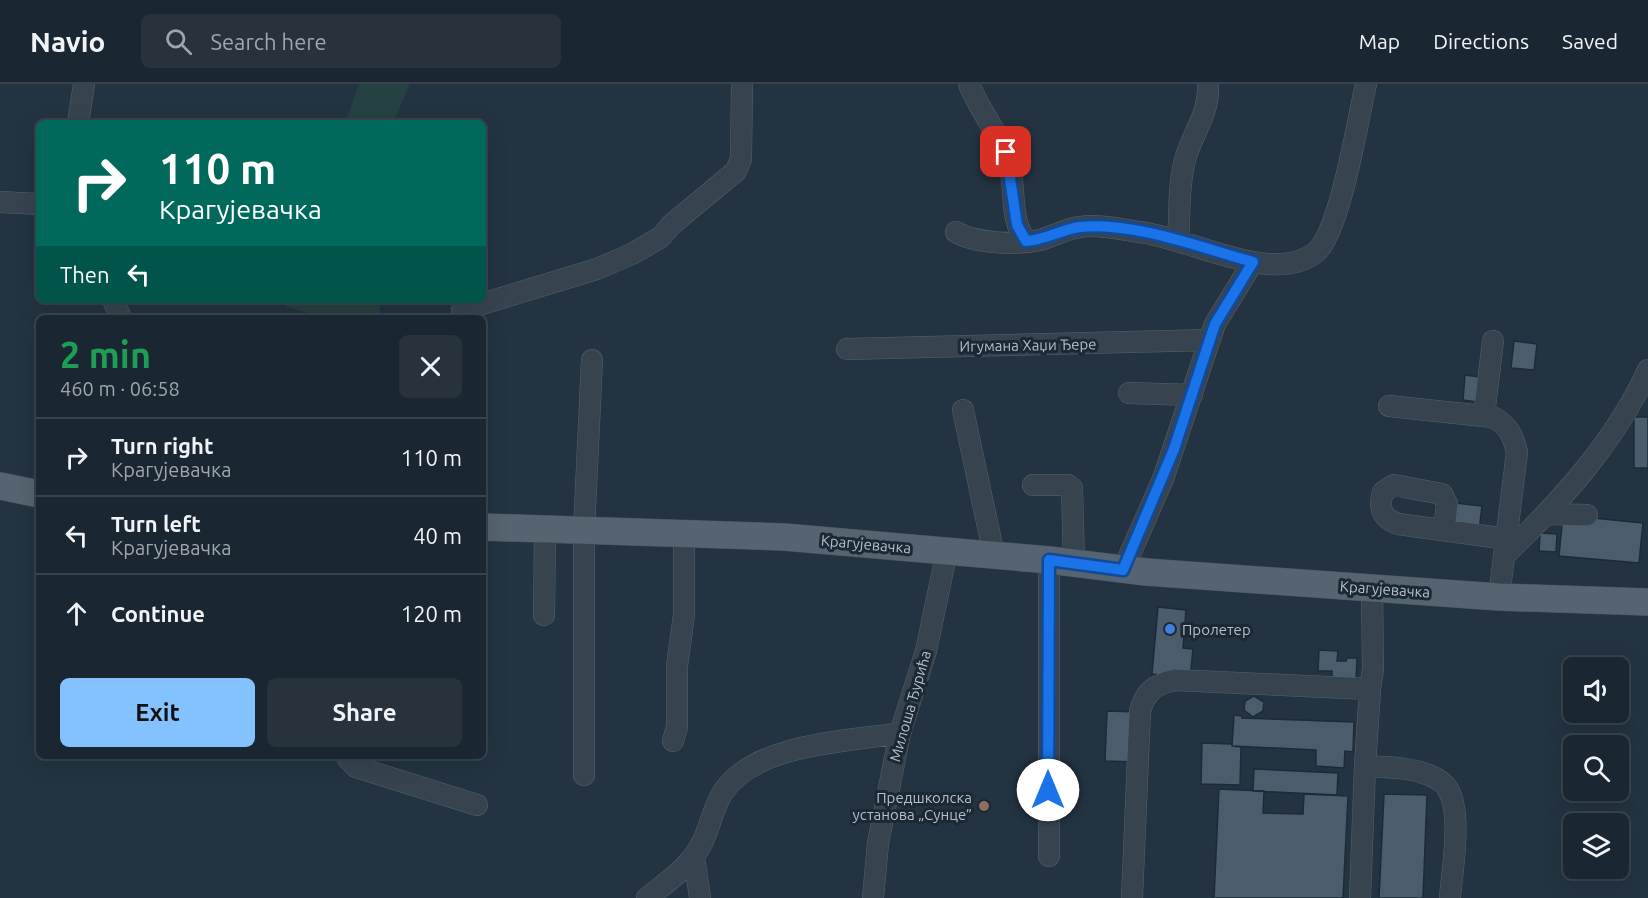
<!DOCTYPE html>
<html lang="en">
<head>
<meta charset="utf-8">
<style>
	:root { --surface:#1a2631; --page:#27323d; --text:#f1f3f6; --muted:#9fa5ab; --line:#38434d; --accent:#84c1ff }
	body { margin:0; font-family:Ubuntu,sans-serif; background:var(--page); color:var(--text); height:100vh; display:flex; flex-direction:column; font-size:22px; white-space:nowrap }
	* { box-sizing:border-box; margin:0 }
	p { font-size:20px; color:var(--muted) }
	.icon { flex:none; width:33px; height:33px; fill:none; stroke:currentColor; stroke-width:2; stroke-linecap:round; stroke-linejoin:round }
	.map { position:relative; flex:1; overflow:hidden }
	.drawer { position:absolute; left:36px; top:231px; width:450px; height:444px; display:flex; flex-direction:column; background:var(--surface); border-radius:9px; box-shadow:0 6px 24px #0002,0 0 0 2px var(--line) }
	.drawer>* { flex:none }
	.guide { position:absolute; left:36px; top:36px; width:450px; height:183px; border-radius:9px; box-shadow:0 6px 24px #0002,0 0 0 2px var(--line); background:#00695c; color:#fff; overflow:hidden }
	.tools { position:absolute; left:1563px; top:573px; display:grid; gap:12px }
	.tools a { display:grid; place-items:center; width:66px; height:66px; border-radius:9px; background:var(--surface); box-shadow:0 6px 24px #0002,0 0 0 2px var(--line); font-size:30px }
	.pin { position:absolute; display:grid; place-items:center; width:51px; height:51px; color:#fff; margin:-26px; border-radius:12px; box-shadow:0 3px 9px #0006 }
	.me { position:absolute; width:66px; margin:-33px; rotate:0deg; stroke-linejoin:round; filter:drop-shadow(0 0 4px #0008) }
	.turn { display:flex; align-items:center; gap:21px; height:126px; padding:0 24px; font-size:27px }
	.turn .icon { width:78px; height:78px; stroke-width:2.5 }
	.turn b { display:block; font-size:42px; line-height:51px }
	.then { display:flex; align-items:center; height:57px; padding:0 24px; background:#0003; gap:12px; font-size:22px }
	.round { display:grid; place-items:center; flex:none; width:63px; height:63px; border-radius:9px; background:var(--page) }
	.headline { display:flex; align-items:center; justify-content:space-between; height:102px; padding:0 24px }
	h1 { font-size:36px; font-weight:700; line-height:45px; color:#1e9e55 }
	.button { display:flex; gap:12px; margin-top:auto; padding:12px 24px }
	.button a { flex:1; height:69px; border-radius:9px; background:var(--accent); color:#111; font-size:24px; font-weight:700; line-height:69px; text-align:center }
	.button a+a { background:var(--page); color:var(--text) }
	ul { padding:0; list-style:none }
	li { display:flex; align-items:center; gap:18px; height:78px; padding:0 24px; border-top:2px solid var(--line) }
	li div { flex:1 }
	li b { display:block; font-size:22px }
	li em { font-style:normal }
	header { display:flex; align-items:center; gap:36px; box-sizing:border-box; height:84px; padding:0 30px; background:var(--surface); border-bottom:2px solid var(--line) }
	header strong { font-size:28px }
	nav { display:flex; gap:33px; margin-inline-start:auto; font-size:21px }
	.search { width:420px; height:54px; background:var(--page); display:flex; align-items:center; gap:15px; box-sizing:border-box; padding:0 21px; border-radius:9px; color:var(--muted); font-size:22px }
	.map>svg:first-child { display:block }
</style>
</head>
<body>
<header>
<strong>Navio</strong>
<div class="search"><svg class="icon" aria-label="search" viewBox="0 0 24 24"><circle cx="10" cy="10" r="6"/><path d="M15 15l6 6"/></svg>Search here</div>
<nav><a>Map</a><a>Directions</a><a>Saved</a></nav>
</header>
<div class="map">
<svg width="1648" height="814" viewBox="0 0 1648 814">
	<rect width="100%" height="100%" fill="#233341"/>
	<!-- green -->
	<path fill="#254141" d="M359,0H410L393,39H347V34Z
		M286,216H381L380,231L313,230L286,223Z"/>
	<!-- building -->
	<path fill="#4b5c6c" stroke="#1e2b37" stroke-width="1.5" d="M1514,257L1537,260L1534,286L1511,284Z
		M1465,291L1480,293L1477,318L1463,316Z
		M1634,333H1648V384H1634Z
		M1455,419L1482,422L1479,447L1452,444Z
		M1563,431L1643,439L1639,479L1559,472Z
		M1540,449L1557,450L1556,468L1539,467Z
		M1158,523L1186,526L1183,564L1193,565L1190,594L1152,590Z
		M1319,566L1338,567L1337,577H1346L1347,574H1357L1356,598L1332,597V587H1318Z
		M1254,612L1264,618L1263,627L1253,633L1244,626L1245,617Z
		M1107,627L1138,628L1136,678L1105,677Z
		M1234,631L1242,632V634L1354,638L1353,668L1345,667L1344,684L1316,682V666L1232,662Z
		M1202,659L1232,660V662L1241,663L1240,701L1201,700Z
		M1254,685L1338,689L1337,711L1253,707Z
		M1219,705L1264,707L1263,729L1303,730L1304,710L1348,712L1343,814H1214Z
		M1384,710L1427,711L1423,814H1379Z"/>
	<g fill="none" stroke-linecap="round" stroke-linejoin="round">
		<defs>
			<path id="minor" d="M969,0C981,31 1005,55 1011,89C1015,112 1011,137 1026,157
				M78,39L84,0
				M0,118L39,120
				M956,148C976,160 1018,161 1040,156C1053,152 1066,145 1080,143C1098,140 1120,145 1139,148C1188,153 1271,202 1315,169C1340,150 1358,34 1366,0
				M1178,157C1180,131 1178,102 1185,76C1192,49 1210,30 1208,0
				M113,216L121,234
				M462,226L597,185L632,170L661,153L671,141L736,87L741,75L742,0
				M847,265L1210,256
				M1129,309L1192,311
				M1389,322L1493,333C1509,342 1513,352 1517,368L1499,513
				M963,326L994,471
				M1484,331L1493,257
				M1033,401H1068L1072,404L1074,479
				M1548,430L1587,431
				M1444,446L1447,420L1442,410L1394,401L1383,408C1378,425 1382,434 1398,440L1507,455
				M1505,471C1561,417 1615,358 1648,286
				M1049,476V772
				M1123,486L1163,395L1215,240L1253,178
				M544,531L545,446
				M673,657L677,643V582L684,531V449
				M349,672L348,675L356,683L477,721
				M1365,682C1378,683 1393,683 1406,685C1420,687 1440,693 1447,704C1463,728 1452,786 1450,814
				M584,691V447L592,276
				M694,773L700,814
				M647,814C667,798 690,783 702,759C710,743 713,724 723,708C756,659 846,658 900,649
				M873,814L878,759L900,649L926,567L947,467
				M1132,814L1140,627C1145,608 1155,600 1175,596L1370,605
				M1360,814L1365,682L1370,605L1373,585L1372,504"/>
			<path id="major" d="M0,402L39,410
				M483,443L784,453L1049,476L1146,488L1499,513L1648,518"/>
		</defs>
		<!-- minor casing -->
		<use href="#minor" stroke="#55626e" stroke-width="22"/>
		<!-- major casing -->
		<use href="#major" stroke="#43505c" stroke-width="28"/>
		<!-- minor -->
		<use href="#minor" stroke="#374450" stroke-width="21"/>
		<!-- major -->
		<use href="#major" stroke="#556470" stroke-width="27"/>
	</g>
	<g fill="none" stroke-linecap="round" stroke-linejoin="round">
		<defs>
			<path id="route" d="M1006,68L1017,141L1026,157C1046,156 1062,145 1080,143C1132,137 1203,164 1253,178L1215,240L1174,365L1123,486L1049,476L1048,706"/>
		</defs>
		<!-- route casing -->
		<use href="#route" stroke="#114b97" stroke-width="15"/>
		<!-- route -->
		<use href="#route" stroke="#1a73e8" stroke-width="10"/>
	</g>
	<!-- markers -->
	<circle fill="#3f7fe0" stroke="#1c2935" stroke-width="2" cx="1170" cy="545" r="6"/>
	<circle fill="#8d6e63" stroke="#1c2935" stroke-width="2" cx="984" cy="722" r="6"/>
	<g text-anchor="middle" dominant-baseline="central" stroke-width="6" stroke-linejoin="round" paint-order="stroke">
		<!-- street labels -->
		<g font-size="15" fill="#b3bfcb" stroke="#1c2935">
			<text transform="translate(1028 261) rotate(-1)">Игумана Хаџи Ђере</text>
			<text transform="translate(866 460) rotate(5)">Крагујевачка</text>
			<text transform="translate(1385 505) rotate(4)">Крагујевачка</text>
			<text transform="translate(910 622) rotate(-74)">Милоша Ђурића</text>
		</g>
		<!-- poi labels -->
		<g font-size="15" fill="#b3bfcb" stroke="#1c2935" text-anchor="start">
			<text x="1182" y="545">Пролетер</text>
			<text x="972" y="713" text-anchor="end">Предшколска<tspan x="972" dy="17">установа „Сунце”</tspan></text>
		</g>
	</g>
</svg>
<div class="tools">
<a><svg class="icon" aria-label="sound" viewBox="0 0 24 24"><path d="M4 9h4l5-4v14l-5-4H4zM17 9q2 3 0 6"/></svg></a>
<a><svg class="icon" aria-label="search" viewBox="0 0 24 24"><circle cx="10" cy="10" r="6"/><path d="M15 15l6 6"/></svg></a>
<a><svg class="icon" aria-label="layers" viewBox="0 0 24 24"><path d="M12 4l9 5-9 5-9-5zM3 14l9 5 9-5"/></svg></a>
</div>
<div class="pin" style="left:1006px;top:68px;background:#d93025"><svg class="icon" aria-label="arrive" viewBox="0 0 24 24"><path d="M6 21V4h12l-3 4 3 4H6"/></svg></div>
<svg class="me" style="left:1048px;top:706px" viewBox="-20 -20 40 40"><circle r="19" fill="#fff"/><path d="M0-13L10 11 0 6-10 11z" fill="#1a73e8"/></svg>
<div class="guide">
<div class="turn"><svg class="icon" aria-label="right" viewBox="0 0 24 24"><path d="M7 20v-9h11M14 6l5 5-5 5"/></svg><div><b>110 m</b>Крагујевачка</div></div>
<div class="then">Then<svg class="icon" aria-label="left" viewBox="0 0 24 24"><path d="M17 20v-9H6M10 6l-5 5 5 5"/></svg></div>
</div>
<section class="drawer">
<div class="headline"><div><h1>2 min</h1><p>460 m · 06:58</p></div><a class="round"><svg class="icon" aria-label="close" viewBox="0 0 24 24"><path d="M6 6l12 12M18 6L6 18"/></svg></a></div>
<ul>
<li><svg class="icon" aria-label="right" viewBox="0 0 24 24"><path d="M7 20v-9h11M14 6l5 5-5 5"/></svg><div><b>Turn right</b><p>Крагујевачка</p></div><em>110 m</em></li>
<li><svg class="icon" aria-label="left" viewBox="0 0 24 24"><path d="M17 20v-9H6M10 6l-5 5 5 5"/></svg><div><b>Turn left</b><p>Крагујевачка</p></div><em>40 m</em></li>
<li><svg class="icon" aria-label="ahead" viewBox="0 0 24 24"><path d="M12 20V5M6 11l6-6 6 6"/></svg><div><b>Continue</b></div><em>120 m</em></li>
</ul>
<div class="button"><a>Exit</a><a>Share</a></div>
</section>
</div>
</body>
</html>
